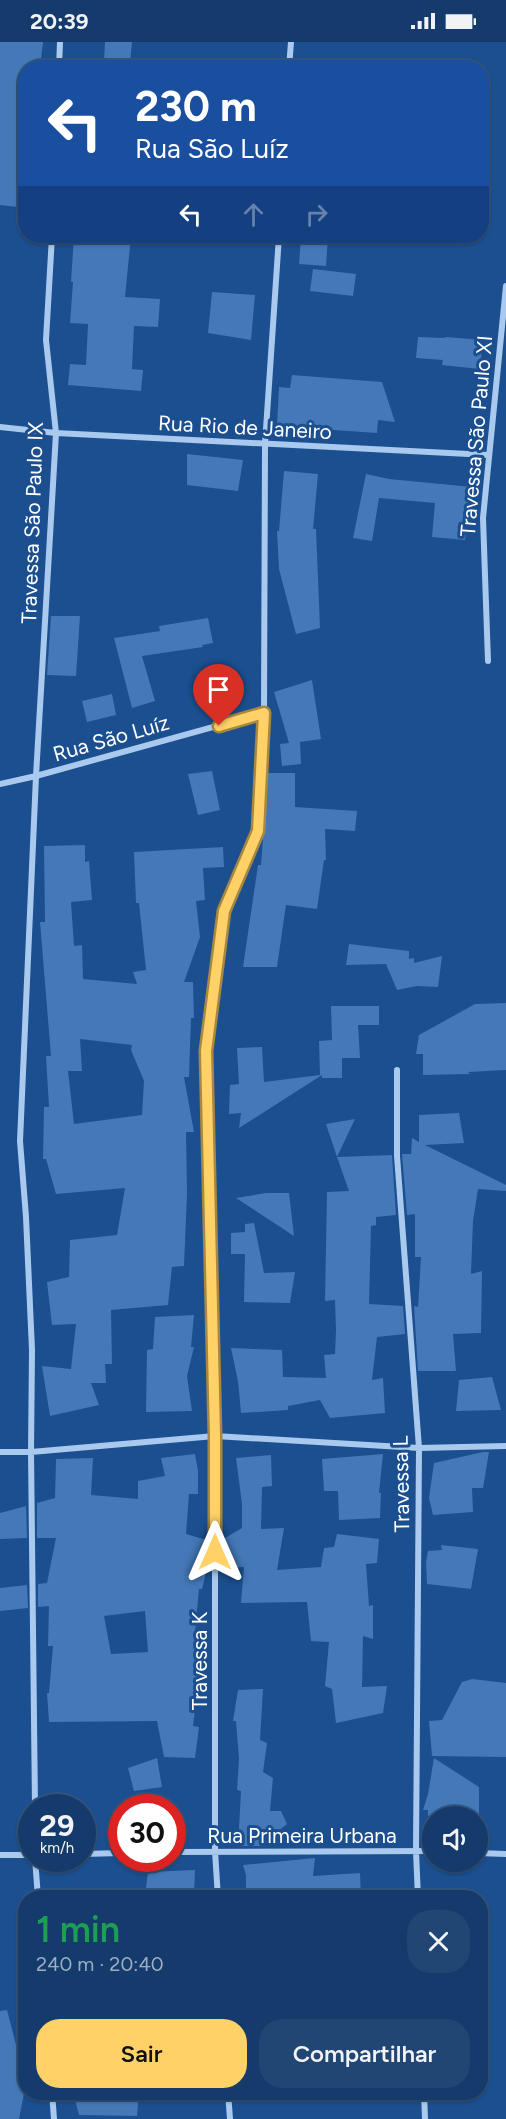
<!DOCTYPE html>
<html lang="pt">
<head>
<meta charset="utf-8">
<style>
	:root { --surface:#143b6b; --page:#214673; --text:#f1f3f6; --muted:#9dadc1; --line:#33557e; --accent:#ffd166 }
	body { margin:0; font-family:Figtree,sans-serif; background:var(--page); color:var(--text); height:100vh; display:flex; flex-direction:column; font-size:22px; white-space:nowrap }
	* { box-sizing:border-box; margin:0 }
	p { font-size:20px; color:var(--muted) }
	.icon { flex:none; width:33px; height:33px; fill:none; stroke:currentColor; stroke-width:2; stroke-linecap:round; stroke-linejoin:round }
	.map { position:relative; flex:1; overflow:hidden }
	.panel { position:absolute; left:18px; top:1848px; width:470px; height:210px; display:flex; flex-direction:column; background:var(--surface); border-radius:24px; box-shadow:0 2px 4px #0004,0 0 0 2px var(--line) }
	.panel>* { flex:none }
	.hud { position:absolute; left:18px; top:18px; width:471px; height:183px; border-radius:24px; box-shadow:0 2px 4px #0004,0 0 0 2px var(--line); background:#1a4fa0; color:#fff; overflow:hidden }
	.tools { position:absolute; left:422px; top:1764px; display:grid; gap:12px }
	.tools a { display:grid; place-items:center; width:66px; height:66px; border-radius:50%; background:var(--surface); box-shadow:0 2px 4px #0004,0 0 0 2px var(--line); font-size:30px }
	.speed { position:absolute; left:18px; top:1752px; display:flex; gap:12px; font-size:30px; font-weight:700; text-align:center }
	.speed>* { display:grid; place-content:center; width:78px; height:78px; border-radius:50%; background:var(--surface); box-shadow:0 2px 4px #0004,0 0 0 2px var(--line); line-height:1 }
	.speed small { font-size:15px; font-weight:400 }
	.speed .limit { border:9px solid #d22; background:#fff; color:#111 }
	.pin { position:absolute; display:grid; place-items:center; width:51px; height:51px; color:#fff; margin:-62px -26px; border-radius:50% 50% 50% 0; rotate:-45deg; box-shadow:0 0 6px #0007 }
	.pin .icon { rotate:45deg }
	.me { position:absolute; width:66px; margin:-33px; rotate:0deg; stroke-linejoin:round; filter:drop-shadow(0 0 4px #0008) }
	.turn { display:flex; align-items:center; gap:21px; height:126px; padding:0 18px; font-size:27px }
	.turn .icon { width:78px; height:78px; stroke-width:2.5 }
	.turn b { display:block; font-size:42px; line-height:51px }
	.lanes { display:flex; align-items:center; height:57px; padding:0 18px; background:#0003; justify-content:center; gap:30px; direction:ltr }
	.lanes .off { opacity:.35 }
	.round { display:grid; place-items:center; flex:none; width:63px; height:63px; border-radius:24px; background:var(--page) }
	.head { display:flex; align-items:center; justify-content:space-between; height:102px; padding:0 18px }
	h1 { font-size:36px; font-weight:600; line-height:45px; color:#1e9e55 }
	.cta { display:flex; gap:12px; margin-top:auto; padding:12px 18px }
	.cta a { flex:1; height:69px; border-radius:24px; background:var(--accent); color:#111; font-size:24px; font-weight:600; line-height:69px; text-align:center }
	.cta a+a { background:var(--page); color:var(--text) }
	.status { display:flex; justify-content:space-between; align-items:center; height:42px; padding:0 30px; background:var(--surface); direction:ltr }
	.status svg { height:16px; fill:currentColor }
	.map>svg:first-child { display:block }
</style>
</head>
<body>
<div class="status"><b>20:39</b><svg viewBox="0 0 49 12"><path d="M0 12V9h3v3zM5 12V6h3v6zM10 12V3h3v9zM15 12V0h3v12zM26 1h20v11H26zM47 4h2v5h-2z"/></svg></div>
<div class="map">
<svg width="506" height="2077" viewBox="0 0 506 2077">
	<rect width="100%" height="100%" fill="#1b4f8f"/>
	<!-- building -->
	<path fill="#4478b7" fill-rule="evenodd" d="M0,0H43L40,26H26V166L0,163Z
		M105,0H132L130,21L104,19Z
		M74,194H131L125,255L160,257L158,285L134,284L132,327L143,328L141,349L68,343L70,322L86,323L88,282L70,281L73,240H71Z
		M301,194H328L326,224L299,222Z
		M313,227L356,232L353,254L310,249Z
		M212,250L255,253L251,298L208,291Z
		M418,295L445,296V295L483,298L480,327L442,323L443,318L416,316Z
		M292,333L382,340L395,380L378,378L377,391L277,384L279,345L290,346Z
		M187,412L243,418L238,449L187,443Z
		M284,429L318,432L313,487H316L320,586L296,592L279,527L277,489H279Z
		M366,432L389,437L472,445L465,498L432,495L435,461L379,456L372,499L353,496Z
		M51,574H80L76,634L47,633Z
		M208,576L213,601L202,603L203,605L142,614L155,659L132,666L114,596L160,589L159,584Z
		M312,638L321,697L293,701L300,700L301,722L282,724L280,702L289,701L274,650Z
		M112,652L116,673L87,680L82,659Z
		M212,729L220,768L198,773L188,732Z
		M268,731H295V765L357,769L355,789L325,787L326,818H324L317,867L286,863L277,925H243L258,823H261Z
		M85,803V820L89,819L92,858L71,860L74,904L82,903L83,937L137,942L133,930L146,928L139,861H136L134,810L223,805L224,825L203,826L205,858L196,859L200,895L184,940H193L194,976H191L189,1035H184L194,1090H186L187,1152L184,1224L172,1225L168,1263L111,1268L112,1322H105L106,1341H91L99,1363L50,1374L42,1324L71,1327L76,1282L52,1283L47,1240L69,1235L70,1198L117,1193L125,1146L56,1152L46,1117H43L44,1065H49L46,1014H51L40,880H45L44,804ZM80,997L132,1003L131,1008L144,1039L142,1073L74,1082L68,1029H82Z
		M349,902L409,909V917L414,916V921L442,914L438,945L417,944L397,948L386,922L346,923Z
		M506,961V1028L468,1030L470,1032L423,1033V1012H416L419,993L475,962Z
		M331,964H379V983H358L360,1016H342V1036H322V1033L239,1086L241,1071L229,1072L230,1043L239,1042L237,1006L262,1005L264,1040L320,1033L319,999L332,998Z
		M459,1071L464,1101L425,1103L506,1143V1149L478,1147L473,1179L471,1232L482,1229L481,1291L453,1292L456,1329H418L414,1264L418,1265L421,1215H415V1172L407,1173L402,1112H411L412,1096L419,1100V1073Z
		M355,1077L337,1115L326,1082Z
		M392,1113L396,1173L376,1175V1183L371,1184L369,1262L403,1264L405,1292L377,1295L372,1338L383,1336L385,1371L330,1376L320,1358L288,1364V1368L241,1371L238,1339L231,1306L282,1308L283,1335L326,1336L324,1313L335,1312L336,1288L335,1258L325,1259L327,1150L349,1149L337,1115Z
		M266,1151H289L294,1194L236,1156Z
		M254,1181L264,1231L295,1230L290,1261L244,1260L245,1212H231V1191L245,1190V1182Z
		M194,1273L191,1305H194L187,1334L192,1369L146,1370L147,1308L153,1307L155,1275Z
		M492,1335L501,1368L456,1369L459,1338Z
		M483,1410H489L483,1446H472L473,1470L433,1473L429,1456L434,1421Z
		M195,1412L198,1429V1452H189L186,1492L210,1499V1526L207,1527L202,1547H199L195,1590H198V1605L203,1604L193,1684L199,1685L195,1716L164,1715L157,1679L49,1680L47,1651H49L53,1604H48L49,1564L38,1565V1542L47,1541L56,1496H37V1461L55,1456L56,1417L93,1416L91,1453L138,1457V1439L165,1434L161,1416ZM145,1569L148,1610L111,1612L104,1574Z
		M383,1412L379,1451H381L380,1476L339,1478L338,1449H324L322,1417Z
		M271,1413L272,1444L262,1445L261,1487L284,1486L277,1528L321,1525L324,1506L334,1505L337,1492L379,1497L377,1521L366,1522L369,1564L373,1563V1597L363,1594L362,1645L387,1644L383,1671L336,1681L332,1647L325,1644L329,1600L311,1599L307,1560L241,1561L244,1525L220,1526V1499L242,1486V1462L236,1416Z
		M26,1464L27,1496L0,1497V1471Z
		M441,1503L478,1507L471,1547L427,1542L426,1520L428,1509L442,1508Z
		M27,1543L28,1566L0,1569V1546Z
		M472,1637L506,1641V1715L432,1714L429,1679L442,1678L462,1640Z
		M263,1647L260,1698L267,1701L263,1730L273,1736L270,1769H281L287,1782L260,1804H238L241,1749L237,1748L239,1717L236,1679H233L238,1648Z
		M157,1716L162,1745L134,1749L128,1726Z
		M434,1716L479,1745V1774H428V1768H423L428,1752Z
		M315,1816L313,1834L360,1831L361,1856H246V1833L243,1823Z
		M195,1828L194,1853L145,1854L148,1830Z
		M7,1968L26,2041L19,2077H0V1969Z
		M73,2050H139L137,2074L79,2073Z"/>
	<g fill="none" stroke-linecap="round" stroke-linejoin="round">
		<!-- street -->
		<path stroke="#a9c9ee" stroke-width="6" d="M59,26L60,0
			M289,26L291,0
			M0,385L56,391L488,413
			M488,619L483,476L506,244
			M0,742L36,734L264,671
			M397,1028V1114L419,1406L416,1809L418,1856
			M0,1410H31L215,1394L419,1406L506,1404
			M35,1766L31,1410L32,1308L26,1175L20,1099L36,734L56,391L46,298L52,194
			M172,1810L432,1809
			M477,1811L506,1812
			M82,1812L122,1811
			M0,1813H32
			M35,1816L38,1856
			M218,1856L215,1809V1394L206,1009L224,869L258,789L264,671L265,402L279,194
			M52,2050L54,2077
			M228,2050L230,2077
			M424,2050L425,2077"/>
	</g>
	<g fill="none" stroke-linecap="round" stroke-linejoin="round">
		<defs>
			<path id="route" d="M215,1510V1394L206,1009L224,869L258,789L264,671L219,684"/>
		</defs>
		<!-- route casing -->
		<use href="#route" stroke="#a68842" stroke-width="15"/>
		<!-- route -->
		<use href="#route" stroke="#ffd166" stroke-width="10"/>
	</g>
	<g text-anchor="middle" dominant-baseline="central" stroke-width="6" stroke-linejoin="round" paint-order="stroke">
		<!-- street labels -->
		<g font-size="21" fill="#fff" stroke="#1b4f8f">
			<text transform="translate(245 385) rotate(3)">Rua Rio de Janeiro</text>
			<text transform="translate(476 394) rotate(-85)">Travessa São Paulo XI</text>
			<text transform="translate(32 481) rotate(-88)">Travessa São Paulo IX</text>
			<text transform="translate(111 696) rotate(-16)">Rua São Luíz</text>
			<text transform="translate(401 1442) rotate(-91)">Travessa L</text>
			<text transform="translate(199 1619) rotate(-90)">Travessa K</text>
			<text x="302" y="1793">Rua Primeira Urbana</text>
		</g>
	</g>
</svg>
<div class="tools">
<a><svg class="icon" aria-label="sound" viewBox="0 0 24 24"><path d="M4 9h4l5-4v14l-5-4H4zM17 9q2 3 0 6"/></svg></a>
</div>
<div class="speed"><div>29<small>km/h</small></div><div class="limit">30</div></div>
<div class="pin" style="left:219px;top:684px;background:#d93025"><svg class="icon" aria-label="arrive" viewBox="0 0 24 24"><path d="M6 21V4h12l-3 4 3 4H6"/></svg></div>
<svg class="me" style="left:215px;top:1510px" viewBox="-20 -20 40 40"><path d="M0-17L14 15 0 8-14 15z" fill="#ffd166" stroke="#fff" stroke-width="4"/></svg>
<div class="hud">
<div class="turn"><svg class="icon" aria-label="left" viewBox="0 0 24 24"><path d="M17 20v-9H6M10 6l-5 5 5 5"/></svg><div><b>230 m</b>Rua São Luíz</div></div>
<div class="lanes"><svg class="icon" aria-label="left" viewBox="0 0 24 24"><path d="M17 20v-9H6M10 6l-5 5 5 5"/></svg><svg class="icon off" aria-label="ahead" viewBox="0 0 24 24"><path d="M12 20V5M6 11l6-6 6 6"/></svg><svg class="icon off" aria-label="right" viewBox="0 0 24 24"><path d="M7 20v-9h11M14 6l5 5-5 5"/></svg></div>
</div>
<section class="panel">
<div class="head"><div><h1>1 min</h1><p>240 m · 20:40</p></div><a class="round"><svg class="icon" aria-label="close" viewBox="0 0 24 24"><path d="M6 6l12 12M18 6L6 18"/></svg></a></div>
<div class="cta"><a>Sair</a><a>Compartilhar</a></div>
</section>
</div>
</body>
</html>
